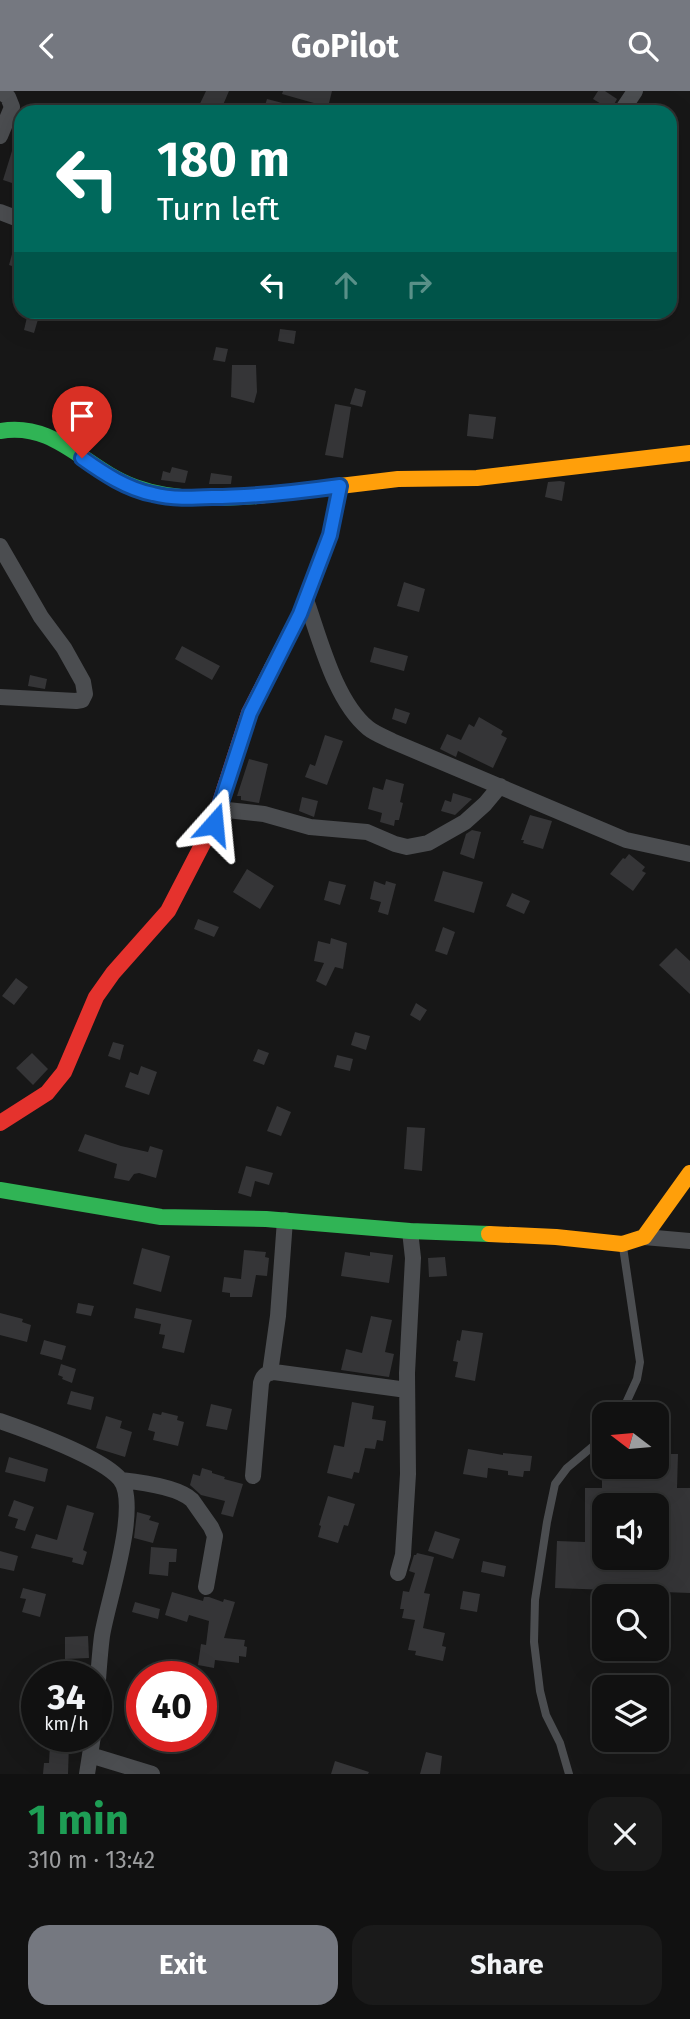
<!DOCTYPE html>
<html lang="en">
<head>
<meta charset="utf-8">
<style>
	:root { --surface:#111; --page:#1a1a1a; --text:#f1f3f6; --muted:#9c9d9f; --line:#303131; --accent:#757880 }
	body { margin:0; font-family:"Fira Sans",sans-serif; background:var(--page); color:var(--text); height:100vh; display:flex; flex-direction:column; font-size:26px; white-space:nowrap }
	* { box-sizing:border-box; margin:0 }
	p { font-size:23px; color:var(--muted) }
	.icon { flex:none; width:38px; height:38px; fill:none; stroke:currentColor; stroke-width:2; stroke-linecap:round; stroke-linejoin:round }
	.map { position:relative; height:1683px; overflow:hidden }
	.drawer { display:flex; flex-direction:column; background:var(--surface); flex:1 }
	.drawer>* { flex:none }
	.guide { position:absolute; left:14px; top:14px; width:663px; height:214px; border-radius:21px; box-shadow:0 7px 28px #0002,0 0 0 2px var(--line); background:#00695c; color:#fff; overflow:hidden }
	.needle { width:46px; rotate:286deg }
	.buttons { position:absolute; left:592px; top:1311px; display:grid; gap:14px }
	.buttons a { display:grid; place-items:center; width:77px; height:77px; border-radius:14px; background:var(--surface); box-shadow:0 7px 28px #0002,0 0 0 2px var(--line); font-size:35px }
	.speed { position:absolute; left:21px; top:1570px; display:flex; gap:14px; font-size:35px; font-weight:700; text-align:center }
	.speed>* { display:grid; place-content:center; width:91px; height:91px; border-radius:50%; background:var(--surface); box-shadow:0 7px 28px #0002,0 0 0 2px var(--line); line-height:1 }
	.speed small { font-size:18px; font-weight:400 }
	.speed .limit { border:10px solid #d22; background:#fff; color:#111 }
	.pin { position:absolute; display:grid; place-items:center; width:60px; height:60px; color:#fff; margin:-72px -30px; border-radius:50% 50% 50% 0; rotate:-45deg; box-shadow:0 0 7px #0007 }
	.pin .icon { rotate:45deg }
	.me { position:absolute; width:77px; margin:-38px; rotate:18deg; stroke-linejoin:round; filter:drop-shadow(0 0 5px #0008) }
	.turn { display:flex; align-items:center; gap:24px; height:147px; padding:0 28px; font-size:32px }
	.turn .icon { width:91px; height:91px; stroke-width:2.5 }
	.turn b { display:block; font-size:49px; line-height:60px }
	.lanes { display:flex; align-items:center; height:66px; padding:0 28px; background:#0003; justify-content:center; gap:35px; direction:ltr }
	.lanes .off { opacity:.35 }
	.round { display:grid; place-items:center; flex:none; width:74px; height:74px; border-radius:21px; background:var(--page) }
	.headline { display:flex; align-items:center; justify-content:space-between; height:119px; padding:0 28px }
	h1 { font-size:42px; font-weight:700; line-height:52px; color:#1e9e55 }
	.cta { display:flex; gap:14px; margin-top:auto; padding:14px 28px }
	.cta a { flex:1; height:80px; border-radius:21px; background:var(--accent); color:#fff; font-size:28px; font-weight:700; line-height:80px; text-align:center }
	.cta a+a { background:var(--page); color:var(--text) }
	header { display:flex; justify-content:space-between; align-items:center; height:91px; padding:0 28px; background:var(--accent); color:#fff; font-size:32px; font-weight:700 }
	.map>svg:first-child { display:block }
</style>
</head>
<body>
<header><svg class="icon" aria-label="back" viewBox="0 0 24 24"><path d="M15 5l-7 7 7 7"/></svg>GoPilot<svg class="icon" aria-label="search" viewBox="0 0 24 24"><circle cx="10" cy="10" r="6"/><path d="M15 15l6 6"/></svg></header>
<div class="map">
<svg width="690" height="1683" viewBox="0 0 690 1683">
	<rect width="100%" height="100%" fill="#171717"/>
	<!-- building -->
	<path fill="#353537" fill-rule="evenodd" d="M206,0H229L220,21H196Z
		M283,0H332L328,16L282,3Z
		M598,0H605L617,8L611,19L593,8Z
		M267,8L302,17V21H263Z
		M12,60L21,63V95L3,89Z
		M18,142L21,143V178L9,174Z
		M28,222L39,225L34,242L24,239Z
		M280,238L296,240L294,253L278,250Z
		M216,256L228,258L225,271L213,269Z
		M232,274H256L257,301L254,312L231,306Z
		M355,297L366,300L362,316L350,313Z
		M335,313L351,316L343,367L325,364Z
		M469,323L496,326L493,348L467,345Z
		M172,376L188,380L185,392L161,389L163,380L170,382Z
		M211,382L232,385L231,393H209Z
		M560,390L565,391L562,410L545,406L548,391Z
		M404,491L425,498L419,521L397,515Z
		M182,555L220,575L212,589L175,568Z
		M374,556L408,565L404,580L370,571Z
		M30,584L47,588L45,598L28,595Z
		M395,617L410,622L406,633L392,628Z
		M479,626L503,640L501,644L507,647L493,677L458,660L456,666L440,658L447,643L461,649L469,633L474,636Z
		M325,644L343,650L327,694L305,686L310,673L315,675Z
		M249,668L268,673L259,712L241,709V705H237Z
		M386,688L404,693L400,711L403,712L399,729H395L394,735L380,731L382,722L368,718L373,696L383,699Z
		M453,702L472,708L455,724L441,720L445,709L451,711Z
		M302,706L318,710L314,726L299,720Z
		M530,724L552,730L543,758L523,752L524,749H521Z
		M472,739L481,741L474,768L460,763L466,743Z
		M629,763L645,776L642,780L646,782L633,800L610,783L623,767L625,768Z
		M247,778L274,795L260,818L233,801Z
		M443,780L483,791L474,822L434,810Z
		M329,790L346,794L340,814L324,809Z
		M374,790L385,794L386,790L396,793L388,824L378,821L381,811L370,808Z
		M512,802L530,810L524,823L506,815Z
		M198,828L219,836L214,846L194,838Z
		M443,836L455,841L447,864L435,860Z
		M331,847L347,852L343,878L335,876L326,895L316,890L324,872L314,870L318,850L330,853Z
		M676,857L690,870V903L659,874Z
		M16,887L28,896L14,914L2,905Z
		M416,912L427,919L420,930L410,924Z
		M355,941L370,945L366,959L351,954Z
		M113,951L124,954L120,969L108,965Z
		M258,958L269,962L264,974L253,970Z
		M32,962L48,978L33,994L16,977Z
		M337,964L353,968L350,980L334,976Z
		M141,975L157,981L149,1004L125,996L130,981L138,984Z
		M277,1015L291,1021L281,1045L267,1040Z
		M407,1036L425,1037L422,1080L404,1078Z
		M85,1043L121,1055L148,1061L150,1055L163,1059L156,1087L139,1082L134,1083L129,1090L114,1087L117,1073L78,1060Z
		M246,1075L273,1082L269,1094L255,1090L251,1106L238,1102Z
		M142,1157L170,1165L161,1201L133,1193Z
		M244,1159L266,1161L265,1166L269,1167L267,1185L256,1184L252,1206H230V1202L222,1201L224,1186L241,1188Z
		M345,1161L370,1165V1161L393,1164L389,1192L341,1185Z
		M445,1166L447,1185L429,1186L428,1167Z
		M78,1212L94,1215L91,1225L76,1222Z
		M136,1217L192,1229L184,1262L162,1257L165,1244L159,1243L161,1233L134,1227Z
		M0,1222L23,1228L22,1231L31,1234L27,1251L0,1244Z
		M371,1225L392,1229L385,1261L394,1263L389,1286L341,1279L346,1258L362,1262Z
		M462,1239L483,1242L475,1290L455,1286L458,1271L453,1270L457,1249L460,1250Z
		M44,1249L66,1255L62,1269L40,1263Z
		M61,1273L76,1278L72,1292L62,1288L63,1286L58,1284Z
		M71,1300L94,1306L91,1319L67,1313Z
		M352,1311L374,1315L372,1328L386,1330L383,1350L377,1349L375,1358L365,1357L359,1382L354,1381L352,1388L327,1382L334,1354L344,1356Z
		M211,1313L232,1318L227,1339L206,1335Z
		M162,1321L178,1325L177,1329L184,1331L178,1355L153,1349L155,1341L148,1339L153,1322L161,1324Z
		M106,1325L122,1330L120,1337L132,1341L125,1366L96,1357Z
		M468,1358L503,1364V1362L532,1365L530,1380H524L523,1386L508,1384V1380L488,1377L487,1387L463,1383Z
		M656,1363H678L677,1397H690V1502L555,1497L557,1450L585,1451V1397H602V1376H656ZM604,1414H656V1466H604Z
		M9,1366L48,1378L45,1391L5,1381Z
		M202,1377L212,1380V1382L225,1386L224,1388L243,1393L233,1426L221,1423L225,1410L201,1404L190,1394L193,1383L200,1385Z
		M328,1405L355,1413L348,1435L344,1434L338,1452L318,1446L321,1435L319,1434Z
		M14,1409L34,1416L25,1440L15,1437L18,1428L8,1425Z
		M67,1414L94,1422L83,1459L87,1461L83,1474L72,1471L73,1467L31,1457L36,1443L57,1449Z
		M137,1421L151,1425L149,1429L159,1432L153,1452L134,1447Z
		M435,1440L460,1448L453,1468L428,1460Z
		M151,1456L177,1458L176,1471H169L168,1485L149,1483Z
		M0,1460L18,1465L14,1480L0,1477Z
		M417,1462L434,1466L424,1502L430,1503L423,1537L445,1542L442,1555L446,1556L443,1570L415,1564L416,1560L408,1559L415,1529L402,1527L404,1518H400L403,1500L409,1501L415,1482L409,1480L414,1464H416Z
		M483,1470L506,1475L504,1486L481,1481Z
		M23,1497L46,1503L40,1526L22,1521L26,1508L20,1507Z
		M463,1500L480,1503L477,1521L460,1518Z
		M172,1501L203,1510L204,1506H209L223,1511L224,1508L235,1511L224,1547L245,1549L244,1555L247,1556L246,1566L239,1565V1572L215,1569L214,1577L198,1574L201,1553L206,1554L209,1530L189,1524L187,1531L165,1524Z
		M135,1511L160,1518L158,1528L132,1521Z
		M88,1545L89,1567L65,1568V1546Z
		M50,1653H69L68,1683H43L44,1672H49Z
		M426,1661L442,1665L440,1683H420Z
		M335,1670L369,1681L368,1683H331Z"/>
	<g fill="none" stroke-linecap="round" stroke-linejoin="round">
		<!-- lane -->
		<path stroke="#4b4d50" stroke-width="8" d="M621,1323L637,1288L640,1271L623,1156
			M569,1683L560,1652L546,1624L540,1600L534,1551L535,1509L547,1431L555,1393L567,1377L604,1346"/>
		<!-- street -->
		<path stroke="#4b4d50" stroke-width="16" d="M0,0L8,6L12,16L0,45
			M621,21L635,0
			M0,121L21,129
			M0,455L41,526L64,557L83,591L85,603L82,609L76,610L0,606
			M306,509C320,548 335,610 368,637C374,642 384,646 392,650L626,749L690,763
			M218,718L264,723L310,736L367,741L395,753L407,756L428,752L465,731L485,713L500,695
			M644,1146L690,1150
			M270,1282L278,1225L285,1129
			M0,1330C29,1340 101,1366 120,1388C141,1414 107,1512 102,1545C99,1568 98,1592 96,1615
			M253,1385L261,1292C263,1284 267,1282 274,1281L407,1299
			M121,1389C140,1391 178,1396 192,1409L211,1436L215,1445L206,1496
			M398,1482L403,1464L408,1383L407,1282L413,1167L410,1140
			M90,1664L152,1683
			M87,1683L93,1645"/>
		<!-- fast -->
		<path stroke="#30b455" stroke-width="16" d="M0,340C56,330 85,378 135,396C174,410 216,408 257,405
			M0,1099L161,1126L266,1128L410,1140L489,1143"/>
		<!-- slow -->
		<path stroke="#ff9f0a" stroke-width="16" d="M257,405L398,388L477,387L690,362
			M272,577L300,523L330,444L340,395
			M489,1143L556,1146L622,1153L644,1146L690,1082"/>
		<!-- jam -->
		<path stroke="#e5322d" stroke-width="16" d="M0,1032L47,1002L64,981L96,906L113,882L168,820L213,733L249,622L272,577"/>
	</g>
	<g fill="none" stroke-linecap="round" stroke-linejoin="round">
		<defs>
			<path id="route" d="M82,367C103,382 127,398 153,403C172,408 192,407 212,406C255,406 297,401 340,395L330,444L300,523L250,622L214,733"/>
		</defs>
		<!-- route casing -->
		<use href="#route" stroke="#114b97" stroke-width="18"/>
		<!-- route -->
		<use href="#route" stroke="#1a73e8" stroke-width="12"/>
	</g>
</svg>
<div class="buttons">
<a><svg class="needle" viewBox="-14 -14 28 28"><path d="M0-13l5 13h-10z" fill="#e53935"/><path d="M0 13l5-13h-10z" fill="#9c9d9f"/></svg></a>
<a><svg class="icon" aria-label="sound" viewBox="0 0 24 24"><path d="M4 9h4l5-4v14l-5-4H4zM17 9q2 3 0 6"/></svg></a>
<a><svg class="icon" aria-label="search" viewBox="0 0 24 24"><circle cx="10" cy="10" r="6"/><path d="M15 15l6 6"/></svg></a>
<a><svg class="icon" aria-label="layers" viewBox="0 0 24 24"><path d="M12 4l9 5-9 5-9-5zM3 14l9 5 9-5"/></svg></a>
</div>
<div class="speed"><div>34<small>km/h</small></div><div class="limit">40</div></div>
<div class="pin" style="left:82px;top:367px;background:#d93025"><svg class="icon" aria-label="arrive" viewBox="0 0 24 24"><path d="M6 21V4h12l-3 4 3 4H6"/></svg></div>
<svg class="me" style="left:214px;top:733px" viewBox="-20 -20 40 40"><path d="M0-17L14 15 0 8-14 15z" fill="#1a73e8" stroke="#fff" stroke-width="4"/></svg>
<div class="guide">
<div class="turn"><svg class="icon" aria-label="left" viewBox="0 0 24 24"><path d="M17 20v-9H6M10 6l-5 5 5 5"/></svg><div><b>180 m</b>Turn left</div></div>
<div class="lanes"><svg class="icon" aria-label="left" viewBox="0 0 24 24"><path d="M17 20v-9H6M10 6l-5 5 5 5"/></svg><svg class="icon off" aria-label="ahead" viewBox="0 0 24 24"><path d="M12 20V5M6 11l6-6 6 6"/></svg><svg class="icon off" aria-label="right" viewBox="0 0 24 24"><path d="M7 20v-9h11M14 6l5 5-5 5"/></svg></div>
</div>
</div>
<section class="drawer">
<div class="headline"><div><h1>1 min</h1><p>310 m · 13:42</p></div><a class="round"><svg class="icon" aria-label="close" viewBox="0 0 24 24"><path d="M6 6l12 12M18 6L6 18"/></svg></a></div>
<div class="cta"><a>Exit</a><a>Share</a></div>
</section>
</body>
</html>
